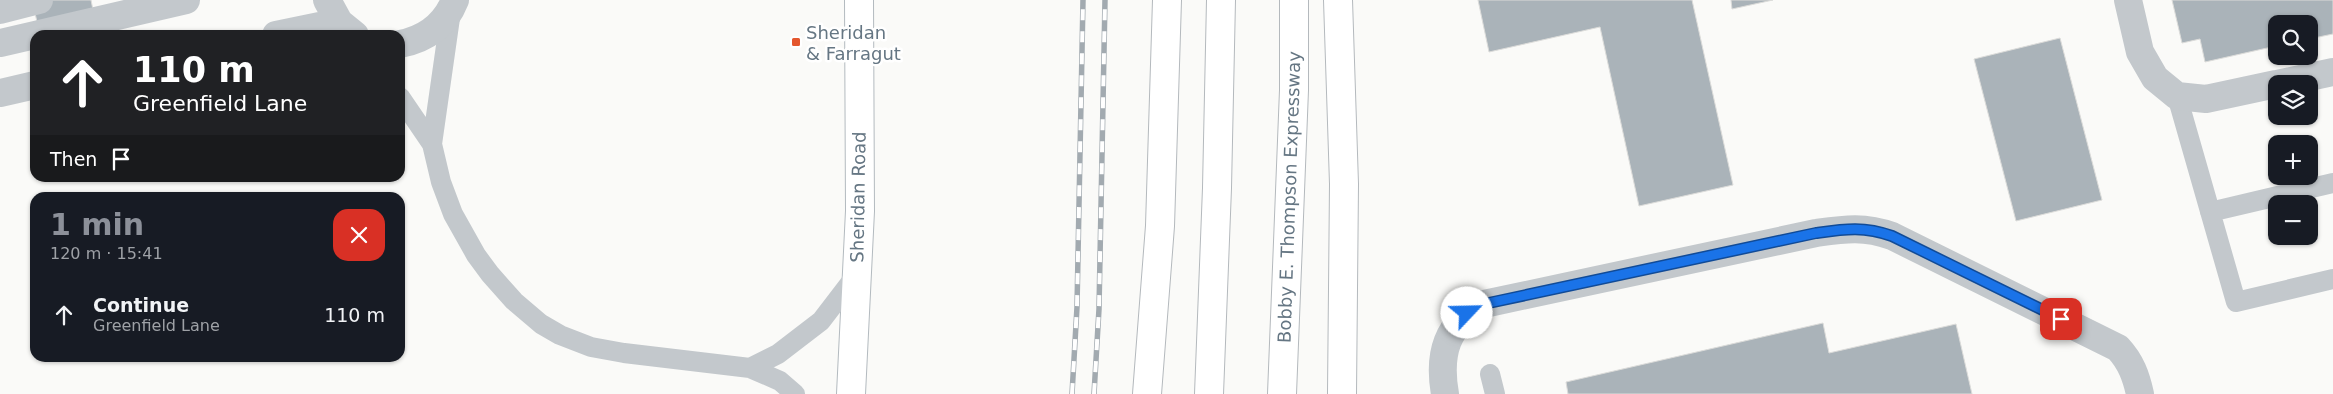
<!DOCTYPE html>
<html lang="en">
<head>
<meta charset="utf-8">
<style>
	:root { --surface:#171b24; --page:#242831; --text:#f1f3f6; --muted:#9ea1a6; --accent:#8c9099 }
	body { margin:0; font-family:"DejaVu Sans",sans-serif; background:var(--page); color:var(--text); height:100vh; display:flex; flex-direction:column; font-size:19px; white-space:nowrap }
	* { box-sizing:border-box; margin:0 }
	p { font-size:16px; color:var(--muted) }
	.icon { flex:none; width:28px; height:28px; fill:none; stroke:currentColor; stroke-width:2; stroke-linecap:round; stroke-linejoin:round }
	.map { position:relative; flex:1; overflow:hidden }
	.sheet { position:absolute; left:30px; top:192px; width:375px; height:170px; display:flex; flex-direction:column; background:var(--surface); border-radius:15px; box-shadow:0 1px 4px #0004 }
	.sheet>* { flex:none }
	.guide { position:absolute; left:30px; top:30px; width:375px; height:152px; border-radius:15px; box-shadow:0 1px 4px #0004; background:#202124; color:#fff; overflow:hidden }
	.buttons { position:absolute; left:2268px; top:15px; display:grid; gap:10px }
	.buttons a { display:grid; place-items:center; width:50px; height:50px; border-radius:10px; background:var(--surface); box-shadow:0 1px 4px #0004; font-size:25px }
	.pin { position:absolute; display:grid; place-items:center; width:42px; height:42px; color:#fff; margin:-21px; border-radius:10px; box-shadow:0 2px 8px #0006 }
	.me { position:absolute; width:55px; margin:-28px; rotate:66deg; stroke-linejoin:round; filter:drop-shadow(0 0 4px #0008) }
	.turn { display:flex; align-items:center; gap:18px; height:105px; padding:0 20px; font-size:22px }
	.turn .icon { width:65px; height:65px; stroke-width:2.5 }
	.turn b { display:block; font-size:35px; line-height:42px }
	.then { display:flex; align-items:center; height:48px; padding:0 20px; background:#0003; gap:10px; font-size:19px }
	.round { display:grid; place-items:center; flex:none; width:52px; height:52px; border-radius:15px; background:var(--page) }
	.headline { display:flex; align-items:center; justify-content:space-between; height:85px; padding:0 20px }
	h1 { font-size:30px; font-weight:600; line-height:38px; color:var(--accent) }
	ul { padding:0; list-style:none }
	li { display:flex; align-items:center; gap:15px; height:75px; padding:0 20px }
	li div { flex:1 }
	li b { display:block; font-size:19px }
	li em { font-style:normal }
	.map>svg:first-child { display:block }
</style>
</head>
<body>
<div class="map">
<svg width="2333" height="394" viewBox="0 0 2333 394">
	<rect width="100%" height="100%" fill="#fafaf8"/>
	<!-- building -->
	<path fill="#aab3b9" stroke="#dcdcda" d="M32,0H91L98,35H40Z
		M1478,0H1692L1733,185L1639,206L1600,27L1489,52Z
		M1731,0H1773L1732,9Z
		M2172,0H2333V34L2309,39V24H2276V46L2205,62L2200,39L2182,43Z
		M2060,38L2102,200L2016,221L1974,59Z
		M1823,323L1829,353L1956,324L1972,394H1568L1566,382Z"/>
	<g fill="none" stroke-linecap="round" stroke-linejoin="round">
		<defs>
			<path id="secondary" d="M851,394L860,211L859,0"/>
			<path id="trunk" d="M1338,0L1344,184L1342,394
				M1147,394L1160,226L1167,0
				M1209,394L1217,188L1221,0
				M1282,394L1294,90V0"/>
		</defs>
		<!-- secondary casing -->
		<use href="#secondary" stroke="#b3babf" stroke-width="30"/>
		<!-- trunk casing -->
		<use href="#trunk" stroke="#b4b9bd" stroke-width="30"/>
		<!-- service -->
		<path stroke="#c3c8cc" stroke-width="20" d="M451,11L432,144L441,182L453,214L476,255L490,274L514,301L541,324L560,335L591,347L624,353L750,368L780,381L795,394
			M2177,96L2236,302L2333,279
			M400,97L432,144
			M2210,212L2333,183
			M750,368L778,354L821,321L857,274
			M1490,374L1495,394"/>
		<!-- minor -->
		<path stroke="#c3c8cc" stroke-width="28" d="M327,0L339,22L355,35
			M2128,0L2140,52L2155,78L2177,96L2206,99L2276,84
			M0,10L39,0
			M276,35L339,22
			M0,43L186,0
			M400,44C426,39 445,25 455,0
			M2277,84L2333,72
			M0,93L35,85"/>
		<!-- tertiary -->
		<path stroke="#c3c8cc" stroke-width="28" d="M1445,394C1438,354 1446,324 1484,304L1816,233C1845,229 1864,226 1892,236L2118,348C2131,362 2136,376 2140,394"/>
		<!-- secondary -->
		<use href="#secondary" stroke="#fff" stroke-width="28"/>
		<!-- trunk -->
		<use href="#trunk" stroke="#fff" stroke-width="28"/>
		<defs>
			<path id="rail" d="M1072,394L1077,307L1083,0
				M1094,394L1099,309L1105,0"/>
		</defs>
		<!-- rail casing -->
		<use href="#rail" stroke="#a2aab0" stroke-width="5.5"/>
		<!-- rail -->
		<use href="#rail" stroke="#fff" stroke-width="4" stroke-dasharray="11" stroke-linecap="butt"/>
	</g>
	<g fill="none" stroke-linecap="round" stroke-linejoin="round">
		<defs>
			<path id="route" d="M1467,313L1484,304L1816,233C1845,229 1864,226 1892,236L2061,319"/>
		</defs>
		<!-- route casing -->
		<use href="#route" stroke="#114b97" stroke-width="12"/>
		<!-- route -->
		<use href="#route" stroke="#1a73e8" stroke-width="9"/>
	</g>
	<!-- markers -->
	<rect fill="#e4572e" stroke="#fff" stroke-width="2" x="791" y="37" width="10" height="10" rx="2.5"/>
	<g text-anchor="middle" dominant-baseline="central" stroke-width="5" stroke-linejoin="round" paint-order="stroke">
		<!-- poi labels -->
		<g font-size="18" fill="#657683" stroke="#fff" text-anchor="start">
			<text x="806" y="32">Sheridan<tspan x="806" dy="21">&amp; Farragut</tspan></text>
		</g>
		<!-- street labels -->
		<g font-size="18" fill="#657683" stroke="#fff">
			<text transform="translate(858 197) rotate(-89)">Sheridan Road</text>
			<text transform="translate(1289 197) rotate(-88)">Bobby E. Thompson Expressway</text>
		</g>
	</g>
</svg>
<div class="buttons">
<a><svg class="icon" aria-label="search" viewBox="0 0 24 24"><circle cx="10" cy="10" r="6"/><path d="M15 15l6 6"/></svg></a>
<a><svg class="icon" aria-label="layers" viewBox="0 0 24 24"><path d="M12 4l9 5-9 5-9-5zM3 14l9 5 9-5"/></svg></a>
<a>+</a>
<a>−</a>
</div>
<div class="pin" style="left:2061px;top:319px;background:#d93025"><svg class="icon" aria-label="arrive" viewBox="0 0 24 24"><path d="M6 21V4h12l-3 4 3 4H6"/></svg></div>
<svg class="me" style="left:1467px;top:313px" viewBox="-20 -20 40 40"><circle r="19" fill="#fff"/><path d="M0-13L10 11 0 6-10 11z" fill="#1a73e8"/></svg>
<div class="guide">
<div class="turn"><svg class="icon" aria-label="ahead" viewBox="0 0 24 24"><path d="M12 20V5M6 11l6-6 6 6"/></svg><div><b>110 m</b>Greenfield Lane</div></div>
<div class="then">Then<svg class="icon" aria-label="arrive" viewBox="0 0 24 24"><path d="M6 21V4h12l-3 4 3 4H6"/></svg></div>
</div>
<section class="sheet">
<div class="headline"><div><h1>1 min</h1><p>120 m · 15:41</p></div><a class="round" style="background:#d93025;color:#fff"><svg class="icon" aria-label="close" viewBox="0 0 24 24"><path d="M6 6l12 12M18 6L6 18"/></svg></a></div>
<ul>
<li><svg class="icon" aria-label="ahead" viewBox="0 0 24 24"><path d="M12 20V5M6 11l6-6 6 6"/></svg><div><b>Continue</b><p>Greenfield Lane</p></div><em>110 m</em></li>
</ul>
</section>
</div>
</body>
</html>
